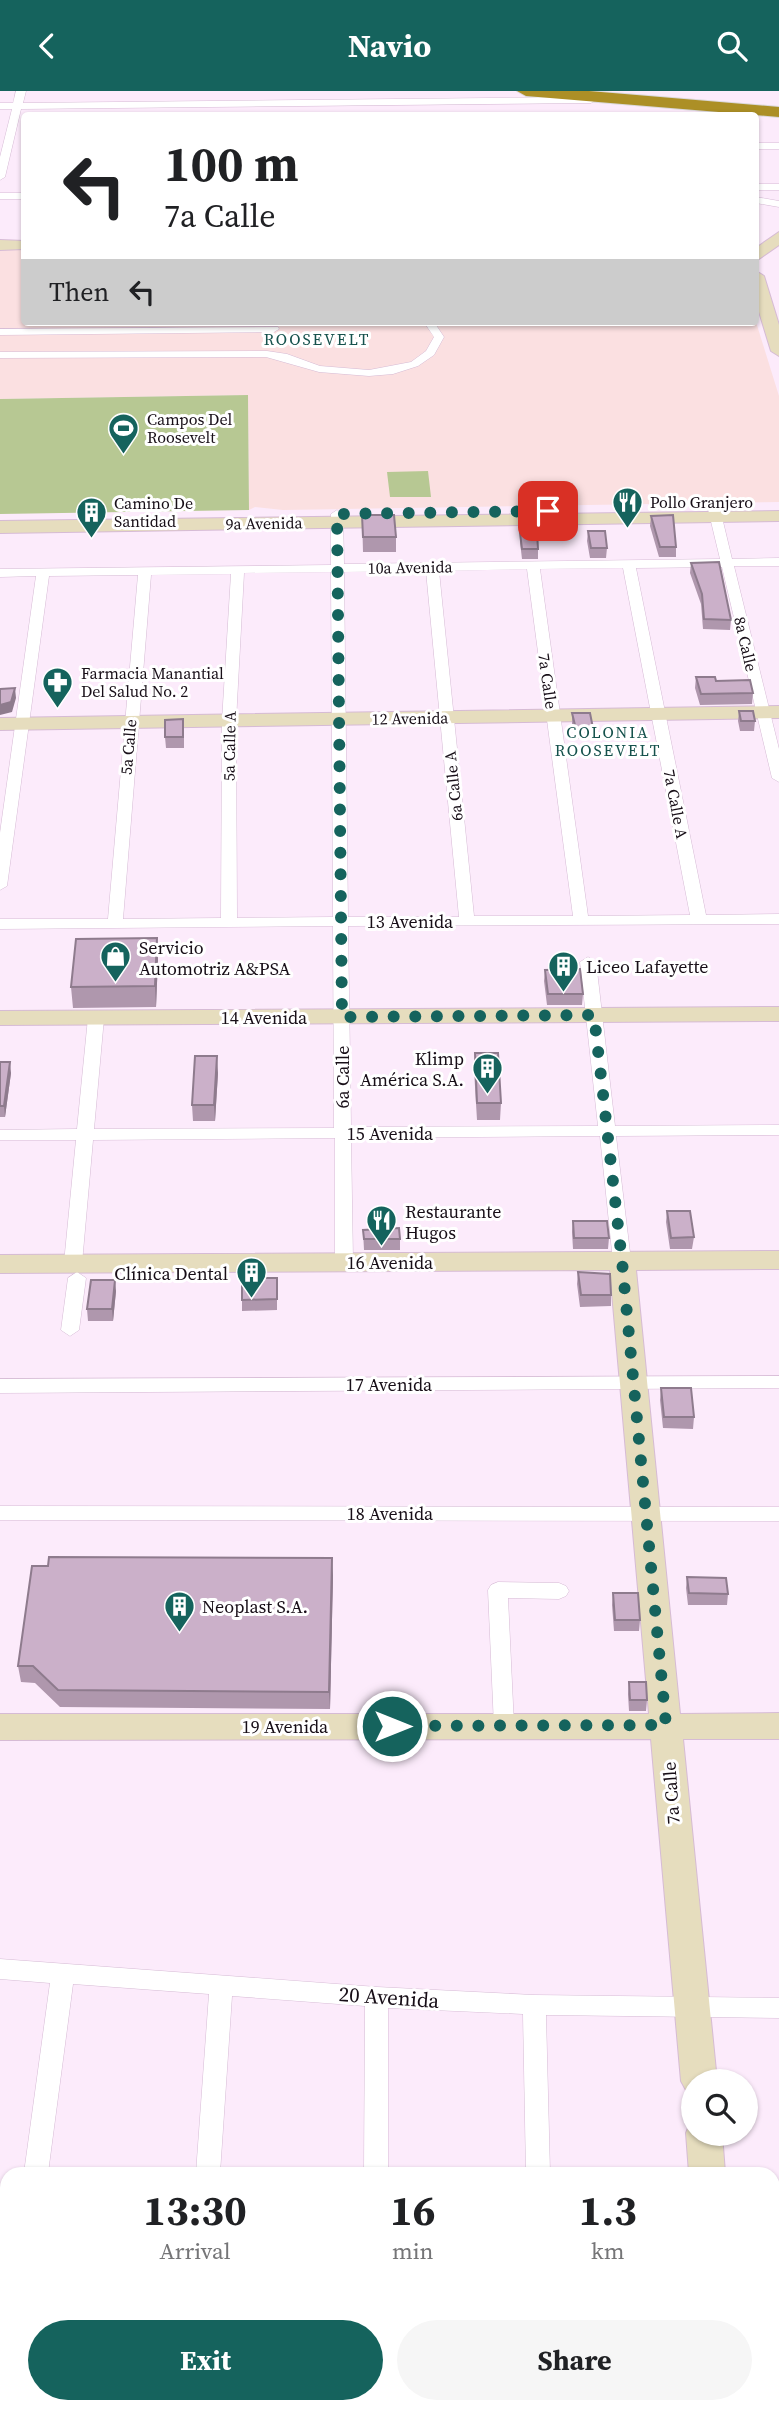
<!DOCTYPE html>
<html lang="en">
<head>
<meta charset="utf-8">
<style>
	:root { --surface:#fff; --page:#f6f6f6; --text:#202124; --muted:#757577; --accent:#15635d }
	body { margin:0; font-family:"Source Serif 4",serif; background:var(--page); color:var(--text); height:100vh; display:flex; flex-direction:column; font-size:26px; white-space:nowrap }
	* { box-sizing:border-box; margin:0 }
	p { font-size:23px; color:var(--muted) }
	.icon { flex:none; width:38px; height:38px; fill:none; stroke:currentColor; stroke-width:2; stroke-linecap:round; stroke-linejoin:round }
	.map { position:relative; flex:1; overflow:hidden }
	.drawer { position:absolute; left:0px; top:2076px; width:780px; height:247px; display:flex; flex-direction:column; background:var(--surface); border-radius:21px 21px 0 0; box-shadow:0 2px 5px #0004 }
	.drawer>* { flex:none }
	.banner { position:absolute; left:21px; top:21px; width:738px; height:214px; border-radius:7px; box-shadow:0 2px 5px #0004; background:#fff; color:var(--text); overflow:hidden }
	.tools { position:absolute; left:681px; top:1978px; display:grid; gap:14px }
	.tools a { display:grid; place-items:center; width:77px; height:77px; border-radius:50%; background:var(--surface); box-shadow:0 2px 5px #0004; font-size:35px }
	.pin { position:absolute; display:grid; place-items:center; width:60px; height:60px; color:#fff; margin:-30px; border-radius:14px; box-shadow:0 4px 10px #0006 }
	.me { position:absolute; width:77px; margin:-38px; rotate:90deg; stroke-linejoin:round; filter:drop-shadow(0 0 5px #0008) }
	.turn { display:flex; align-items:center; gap:24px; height:147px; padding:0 28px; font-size:32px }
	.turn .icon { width:91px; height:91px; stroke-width:2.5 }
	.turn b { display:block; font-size:49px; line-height:60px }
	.then { display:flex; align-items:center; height:66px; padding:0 28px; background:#0003; gap:14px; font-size:26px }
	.eta { display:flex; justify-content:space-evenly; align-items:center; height:119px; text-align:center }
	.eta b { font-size:42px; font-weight:700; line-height:49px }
	.cta { display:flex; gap:14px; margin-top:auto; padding:14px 28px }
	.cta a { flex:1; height:80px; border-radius:42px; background:var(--accent); color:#fff; font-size:28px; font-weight:700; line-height:80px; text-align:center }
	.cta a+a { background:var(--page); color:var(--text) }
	header { display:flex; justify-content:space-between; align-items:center; height:91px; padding:0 28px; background:var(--accent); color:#fff; font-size:32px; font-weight:700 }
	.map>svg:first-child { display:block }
</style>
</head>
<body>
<header><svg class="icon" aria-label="back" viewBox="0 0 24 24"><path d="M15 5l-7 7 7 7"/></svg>Navio<svg class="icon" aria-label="search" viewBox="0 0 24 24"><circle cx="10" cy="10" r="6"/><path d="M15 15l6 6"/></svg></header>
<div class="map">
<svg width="779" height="2322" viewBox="0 0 779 2322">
	<rect width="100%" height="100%" fill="#fcebfb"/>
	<!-- medical -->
	<path fill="#fbe0e1" d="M0,157H24V231H756L779,305V411L283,419L255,416L249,419L248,304L0,308Z"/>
	<!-- green -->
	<path fill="#b7c893" d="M248,304L249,419L0,423V308Z
		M428,380L431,406H390L387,381Z"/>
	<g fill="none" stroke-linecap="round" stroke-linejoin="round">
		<defs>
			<path id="street" d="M16,0H26L23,12L589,6L594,3L599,6L591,12L21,18L5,86L0,89V66L12,18H0V12H13Z
				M756,52H779V58H756Z
				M756,93H779V99H756Z
				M0,102H24V108H0Z
				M756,106L779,110V116L756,112Z
				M424,231H434L444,246L434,264L418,275L393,283L369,285L319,281L266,266L0,267V261L267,260L287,263L320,275L369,279L411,271L426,260L434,246Z
				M278,236L279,238L274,241L0,244V238Z
				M710,415L720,418L732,468L779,467V475H734L779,658V691L772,687L722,476L636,477L706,824L779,823V833L348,835L351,1036L598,1035L580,871L588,866L596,871L615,1035L779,1034V1044L616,1045L631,1170L622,1176L613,1170L600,1045L351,1047L353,1171L344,1177L335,1171V1047L93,1049L82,1172L73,1178L67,1176L64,1172L76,1049H0V1039L77,1038L88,927L96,922L104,927L94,1038L334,1037L333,835L0,838V828H108L138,484L49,485L7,795L0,799V742L36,485L0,486V478L331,474V423L337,419L343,423L344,473L720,468L708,418ZM623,477L690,824L588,825L540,478ZM527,478L573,825H474L439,480ZM426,480L459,826H348L344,481ZM331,481L333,826L237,827L236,630L244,482ZM231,483L222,630L221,827L123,828L151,484Z
				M77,1181L86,1187L79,1239L70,1245L61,1239L68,1187Z
				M779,1285V1297L0,1302V1288Z
				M0,1415L779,1416V1430L0,1429Z
				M498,1491L559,1492L566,1495L569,1500L566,1505L559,1508L508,1507L514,1635L511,1641L504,1643L497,1641L494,1635L488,1499L491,1494Z
				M0,1868L377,1896L534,1904L779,1907V1927L546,1924L550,2082H526L523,1923L388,1917V2082H364L365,1915L232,1905L220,2082H196L209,1903L73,1893L48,2082H24L50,1892L0,1888Z"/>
			<path id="secondary" d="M779,141V154L756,170V157Z
				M0,149L24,150V158L0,159Z
				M756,180L764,185L779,234V265L771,260L756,211Z
				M779,420V430L0,442V430Z
				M779,615V627L0,639V627Z
				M779,916V930L0,934V920Z
				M779,1160V1178L636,1179L680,1623L779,1622V1648H683L717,1990H693V2004L687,2001L681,1990L651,1648L0,1649V1623H649L610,1179L0,1182V1164Z
				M691,2030L693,2042H722L725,2082H689L686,2042Z
				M0,2253H7V2291H0Z
				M774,2264H779V2322H712L711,2315H774Z"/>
			<path id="highway" d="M517,0H589L779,16V26L526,5Z"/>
		</defs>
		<!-- street casing -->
		<use href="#street" stroke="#d6bbd5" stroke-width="1"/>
		<!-- secondary casing -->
		<use href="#secondary" stroke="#d6bbd5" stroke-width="2"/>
		<!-- highway casing -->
		<use href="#highway" stroke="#dad8da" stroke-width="2"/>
		<!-- street -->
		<use href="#street" fill="#fff" fill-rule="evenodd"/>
		<!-- secondary -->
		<use href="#secondary" fill="#e6ddbe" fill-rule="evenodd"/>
		<!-- highway -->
		<use href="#highway" fill="#ac8f26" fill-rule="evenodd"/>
	</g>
	<!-- wall -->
	<path fill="#af97ad" d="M362,424L396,446V461H363Z
		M651,425L676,456V466H659L650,435Z
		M588,440L607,457L606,467H590L587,450Z
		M520,442L538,458V468H522L520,451Z
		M691,472L731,529L730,539L703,538L701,513L690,482Z
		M696,586L716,590L753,602L752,613L700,614L695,597Z
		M739,620L755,630L754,640H740L738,630Z
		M572,622L593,637V648H575L572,633Z
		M184,639V657H166L165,646Z
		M158,868L156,916L73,917L71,896Z
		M545,879L583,903L582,914H547L544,890Z
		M475,962L501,1012L500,1029H477L474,979Z
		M0,971L11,982L5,1026H0Z
		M218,982L215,1030H193L192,1014Z
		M667,1120L694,1146L692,1158H670L666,1131Z
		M573,1130L609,1147L608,1158H573L572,1141Z
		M363,1139L400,1148V1159H364Z
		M578,1181L611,1204V1215L580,1216L577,1193Z
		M277,1187V1219L242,1220V1209Z
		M116,1200L113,1230H88L87,1218Z
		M661,1297L694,1326L693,1338L663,1337L660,1309Z
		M333,1484L330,1618L60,1616L35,1592L21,1591L18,1575Z
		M687,1486L728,1503L727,1514H688L686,1497Z
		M613,1502L640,1529L639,1540H614L612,1514Z
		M629,1591L647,1609L646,1620H629L628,1603Z"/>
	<!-- shaded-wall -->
	<path fill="#8e7b8d" d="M15,597L16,607L12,621L0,624V614Z
		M157,847L158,868L156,916L155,895Z
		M217,965L218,982L215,1030L214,1014Z
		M10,971L11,982L5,1026L4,1015Z
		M115,1189L116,1200L113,1230L112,1218Z
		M332,1467L333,1484L330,1618L329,1601Z"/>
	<!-- building -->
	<path fill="#cbb0c9" stroke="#8e7b8d" stroke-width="2" d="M362,424H394L396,446H363Z
		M673,424L676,456H660L651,425Z
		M588,440H605L607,457H591Z
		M537,441L538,458H522L520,442Z
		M719,471L731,529L704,528L702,503L691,472Z
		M696,586H715L716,590L750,589L753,602L701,603Z
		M15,597L11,611L0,614V598Z
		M739,620H753L755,630H741Z
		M572,622H590L593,637L576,638Z
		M183,628V646H165V629Z
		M157,847L155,895L71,896L76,848Z
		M580,878L583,903H548L545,879Z
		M475,962H498L501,1012H477Z
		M195,965H217L214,1014H192Z
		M0,971H10L4,1015H0Z
		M667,1120H690L694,1146L671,1147Z
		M573,1130H607L609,1147H574Z
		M399,1137L400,1148H364L363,1139Z
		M578,1181L610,1183L611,1204H581Z
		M242,1187H277V1208L242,1209Z
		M91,1189H115L112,1218H87Z
		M661,1297H691L694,1326H664Z
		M49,1466L332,1467L329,1601L58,1599L33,1575H18L32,1475H48Z
		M687,1486L726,1487L728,1503L689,1502Z
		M613,1502H638L640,1529H615Z
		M629,1591H646L647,1609H630Z
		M0,2282H7V2315H720L721,2322H0Z"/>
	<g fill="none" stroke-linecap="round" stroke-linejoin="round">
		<!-- route -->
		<path stroke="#15635d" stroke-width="12" stroke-dasharray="0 21.6" d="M392,1635L666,1634L622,1170L594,924L342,926L337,423L548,420"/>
	</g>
	<!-- icons -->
	<defs>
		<symbol id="stadium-pin" viewBox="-11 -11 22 30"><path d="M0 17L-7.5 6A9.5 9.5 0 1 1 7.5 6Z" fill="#15635d" stroke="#fff"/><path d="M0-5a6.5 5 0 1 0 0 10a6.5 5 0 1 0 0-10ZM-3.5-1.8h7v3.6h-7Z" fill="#fff"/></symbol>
		<symbol id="restaurant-pin" viewBox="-11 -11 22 30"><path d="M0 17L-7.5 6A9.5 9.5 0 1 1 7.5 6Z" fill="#15635d" stroke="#fff"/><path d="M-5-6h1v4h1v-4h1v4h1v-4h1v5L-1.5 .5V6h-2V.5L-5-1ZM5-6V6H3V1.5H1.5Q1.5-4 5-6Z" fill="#fff"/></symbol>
		<symbol id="building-pin" viewBox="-11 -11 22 30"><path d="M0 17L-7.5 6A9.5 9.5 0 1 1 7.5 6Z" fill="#15635d" stroke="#fff"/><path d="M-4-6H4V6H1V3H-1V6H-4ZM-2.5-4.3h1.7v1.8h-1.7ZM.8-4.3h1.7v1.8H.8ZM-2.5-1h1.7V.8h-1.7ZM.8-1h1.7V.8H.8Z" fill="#fff"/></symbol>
		<symbol id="pharmacy-pin" viewBox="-11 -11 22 30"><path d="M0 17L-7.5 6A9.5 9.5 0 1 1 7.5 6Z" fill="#15635d" stroke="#fff"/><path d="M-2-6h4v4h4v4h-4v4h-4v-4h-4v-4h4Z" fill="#fff"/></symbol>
		<symbol id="shop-pin" viewBox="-11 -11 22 30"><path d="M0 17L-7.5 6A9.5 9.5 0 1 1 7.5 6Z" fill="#15635d" stroke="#fff"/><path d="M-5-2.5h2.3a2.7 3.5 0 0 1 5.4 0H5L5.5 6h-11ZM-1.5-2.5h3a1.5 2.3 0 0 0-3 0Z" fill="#fff"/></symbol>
	</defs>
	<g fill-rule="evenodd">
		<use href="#stadium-pin" x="106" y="320" width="35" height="47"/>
		<use href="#restaurant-pin" x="610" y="394" width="35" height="47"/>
		<use href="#building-pin" x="74" y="404" width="35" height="47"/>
		<use href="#pharmacy-pin" x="40" y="574" width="35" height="47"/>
		<use href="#shop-pin" x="98" y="848" width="35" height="47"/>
		<use href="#building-pin" x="546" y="858" width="35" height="47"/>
		<use href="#building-pin" x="470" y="960" width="35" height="47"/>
		<use href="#restaurant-pin" x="364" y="1112" width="35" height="47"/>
		<use href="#building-pin" x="234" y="1164" width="35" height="47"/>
		<use href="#building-pin" x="162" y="1498" width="35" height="47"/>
	</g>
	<g text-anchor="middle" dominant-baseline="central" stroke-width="6" stroke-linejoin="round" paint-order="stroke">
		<!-- far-neighbourhood labels -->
		<g font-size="16" letter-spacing="2" fill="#15514c" stroke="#fff">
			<text x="317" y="248">ROOSEVELT</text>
			<text x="608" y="641">COLONIA<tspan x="608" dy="18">ROOSEVELT</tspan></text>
		</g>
		<!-- far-poi labels -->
		<g font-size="16" fill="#170e17" stroke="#fff" text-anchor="start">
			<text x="147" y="328">Campos Del<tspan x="147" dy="18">Roosevelt</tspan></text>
			<text x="650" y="411">Pollo Granjero</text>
			<text x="114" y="412">Camino De<tspan x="114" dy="18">Santidad</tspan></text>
			<text x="81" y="582">Farmacia Manantial<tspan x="81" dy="18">Del Salud No. 2</tspan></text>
		</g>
		<!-- far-street labels -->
		<g font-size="16" fill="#170e17" stroke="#fff">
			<text transform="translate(264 432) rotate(-1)">9a Avenida</text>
			<text transform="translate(410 476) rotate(-1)">10a Avenida</text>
			<text transform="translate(746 553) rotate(77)">8a Calle</text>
			<text transform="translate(548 590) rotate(82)">7a Calle</text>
			<text transform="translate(410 627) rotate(-1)">12 Avenida</text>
			<text transform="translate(229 655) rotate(-89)">5a Calle A</text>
			<text transform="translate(128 656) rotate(-85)">5a Calle</text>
			<text transform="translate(453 695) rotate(-96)">6a Calle A</text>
			<text transform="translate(676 713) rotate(79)">7a Calle A</text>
		</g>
		<!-- street labels -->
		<g font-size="18" fill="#170e17" stroke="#fff">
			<text x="410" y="830">13 Avenida</text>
			<text x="264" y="926">14 Avenida</text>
			<text transform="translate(342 986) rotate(-90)">6a Calle</text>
			<text x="390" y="1042">15 Avenida</text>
			<text x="390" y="1171">16 Avenida</text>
			<text x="389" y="1293">17 Avenida</text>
			<text x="390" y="1422">18 Avenida</text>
			<text x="285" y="1635">19 Avenida</text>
			<text transform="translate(671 1702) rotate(-94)">7a Calle</text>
		</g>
		<!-- poi labels -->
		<g font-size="18" fill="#170e17" stroke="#fff" text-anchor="start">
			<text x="139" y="856">Servicio<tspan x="139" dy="21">Automotriz A&amp;PSA</tspan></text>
			<text x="586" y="875">Liceo Lafayette</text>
			<text x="464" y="967" text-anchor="end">Klimp<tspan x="464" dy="21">América S.A.</tspan></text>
			<text x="405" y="1120">Restaurante<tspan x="405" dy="21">Hugos</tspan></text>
			<text x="228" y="1182" text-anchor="end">Clínica Dental</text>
			<text x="202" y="1515">Neoplast S.A.</text>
		</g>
		<!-- near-street labels -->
		<g font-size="21" fill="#170e17" stroke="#fff">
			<text transform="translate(389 1906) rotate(4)">20 Avenida</text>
		</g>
	</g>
</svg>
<div class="tools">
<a><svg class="icon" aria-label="search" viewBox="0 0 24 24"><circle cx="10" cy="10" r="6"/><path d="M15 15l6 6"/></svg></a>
</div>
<div class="pin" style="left:548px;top:420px;background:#d93025"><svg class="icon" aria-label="arrive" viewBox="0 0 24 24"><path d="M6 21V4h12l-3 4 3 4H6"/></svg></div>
<svg class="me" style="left:392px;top:1635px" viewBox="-20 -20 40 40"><circle r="17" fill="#15635d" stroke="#fff" stroke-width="3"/><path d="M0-11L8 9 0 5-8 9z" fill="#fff"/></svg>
<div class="banner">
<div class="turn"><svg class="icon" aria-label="left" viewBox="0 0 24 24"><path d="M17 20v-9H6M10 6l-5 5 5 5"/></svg><div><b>100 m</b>7a Calle</div></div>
<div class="then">Then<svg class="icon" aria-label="left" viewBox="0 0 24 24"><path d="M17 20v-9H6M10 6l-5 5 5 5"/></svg></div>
</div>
<section class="drawer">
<div class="eta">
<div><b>13:30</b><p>Arrival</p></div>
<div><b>16</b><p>min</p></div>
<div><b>1.3</b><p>km</p></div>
</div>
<div class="cta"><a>Exit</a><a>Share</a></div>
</section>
</div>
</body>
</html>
